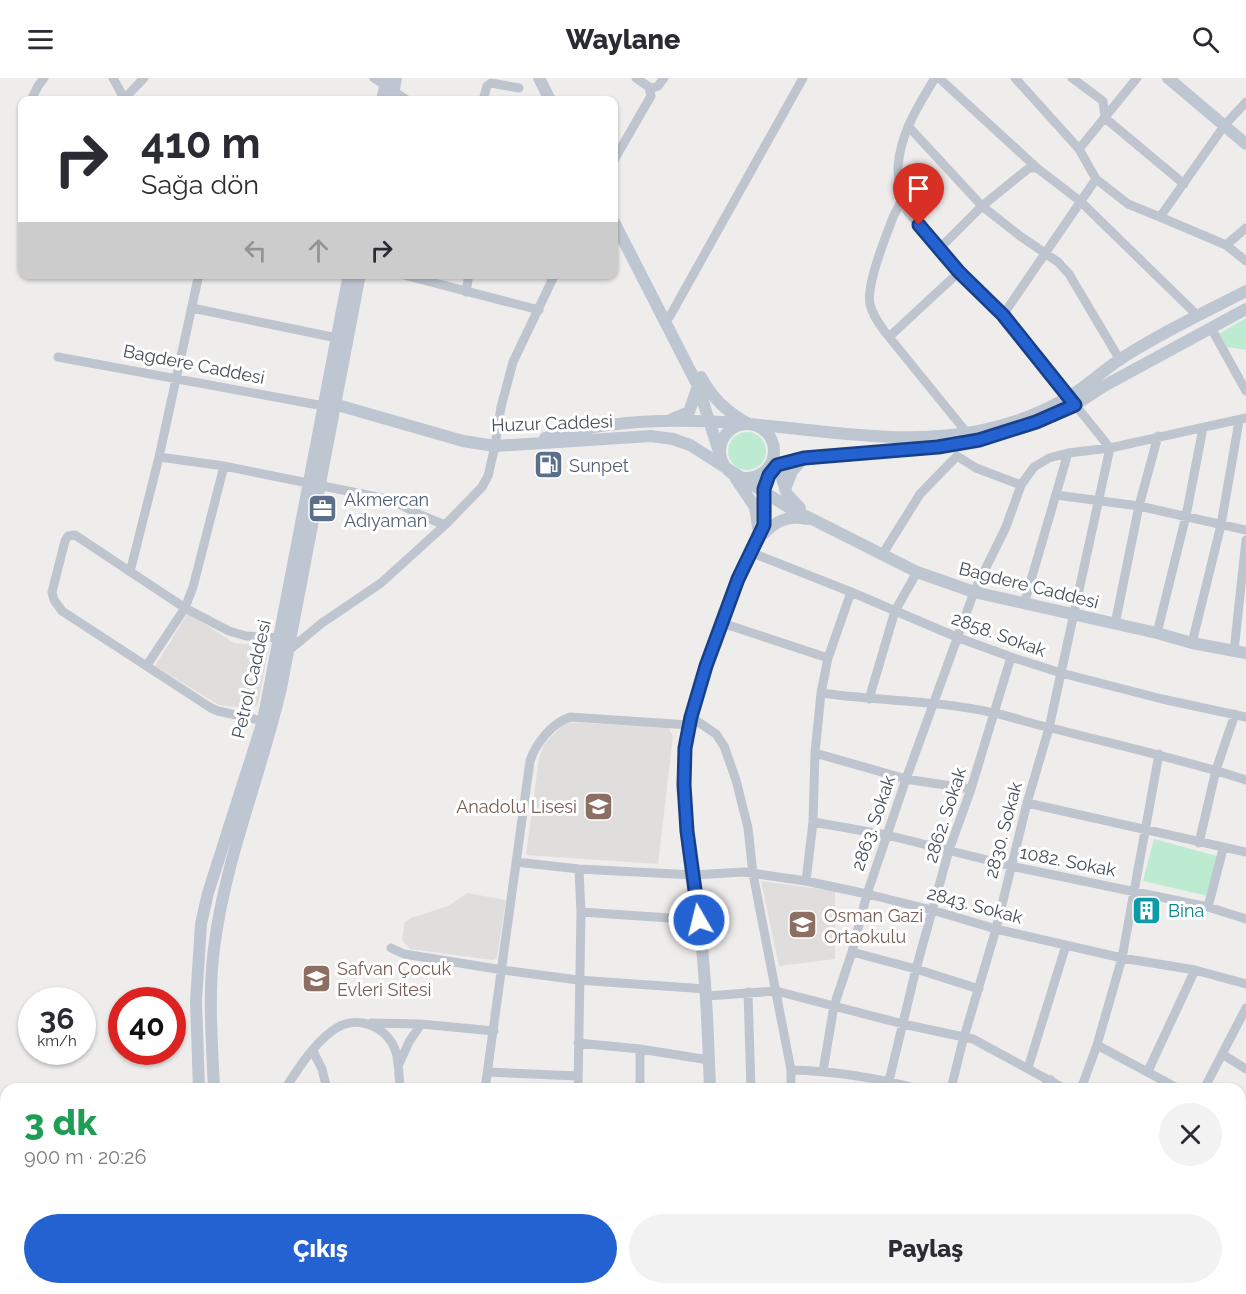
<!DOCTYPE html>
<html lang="tr">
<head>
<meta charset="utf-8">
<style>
	:root { --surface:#fff; --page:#f2f2f3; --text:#2b2b33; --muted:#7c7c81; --accent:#2462d1 }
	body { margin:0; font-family:Raleway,sans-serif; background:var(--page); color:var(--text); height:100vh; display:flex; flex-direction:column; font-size:22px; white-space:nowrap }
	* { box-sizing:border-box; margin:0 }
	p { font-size:20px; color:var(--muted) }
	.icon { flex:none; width:33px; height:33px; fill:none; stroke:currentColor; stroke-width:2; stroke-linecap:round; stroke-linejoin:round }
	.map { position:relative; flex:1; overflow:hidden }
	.sheet { position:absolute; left:0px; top:1005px; width:1246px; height:212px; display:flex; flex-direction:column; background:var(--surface); border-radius:18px 18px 0 0; box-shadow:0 2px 4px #0004 }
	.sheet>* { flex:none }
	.top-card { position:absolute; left:18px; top:18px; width:600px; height:183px; border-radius:12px; box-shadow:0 2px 4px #0004; background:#fff; color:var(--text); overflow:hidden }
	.speed { position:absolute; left:18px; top:909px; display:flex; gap:12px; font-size:30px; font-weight:700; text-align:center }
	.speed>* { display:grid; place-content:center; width:78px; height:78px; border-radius:50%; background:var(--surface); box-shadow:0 2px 4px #0004; line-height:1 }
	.speed small { font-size:15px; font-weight:400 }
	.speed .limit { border:9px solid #d22; background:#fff; color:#111 }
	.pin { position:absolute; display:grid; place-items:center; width:51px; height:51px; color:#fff; margin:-62px -26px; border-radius:50% 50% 50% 0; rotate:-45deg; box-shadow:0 0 6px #0007 }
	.pin .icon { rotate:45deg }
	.me { position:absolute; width:66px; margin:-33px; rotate:352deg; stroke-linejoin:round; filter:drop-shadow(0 0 4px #0008) }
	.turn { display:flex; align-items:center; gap:21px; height:126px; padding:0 24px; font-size:27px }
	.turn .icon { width:78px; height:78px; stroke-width:2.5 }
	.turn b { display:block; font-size:42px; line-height:51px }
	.lanes { display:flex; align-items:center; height:57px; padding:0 24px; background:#0003; justify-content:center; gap:30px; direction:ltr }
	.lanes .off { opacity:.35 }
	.round { display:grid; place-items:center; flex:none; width:63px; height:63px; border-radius:32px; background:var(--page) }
	.headline { display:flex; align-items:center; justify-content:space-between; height:102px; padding:0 24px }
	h1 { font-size:36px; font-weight:800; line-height:45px; color:#1e9e55 }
	.cta { display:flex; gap:12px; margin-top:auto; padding:12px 24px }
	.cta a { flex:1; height:69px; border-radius:36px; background:var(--accent); color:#fff; font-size:24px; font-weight:800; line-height:69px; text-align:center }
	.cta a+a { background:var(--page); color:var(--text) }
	header { display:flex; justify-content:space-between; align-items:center; height:78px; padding:0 24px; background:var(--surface); font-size:27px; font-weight:800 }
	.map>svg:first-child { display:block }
</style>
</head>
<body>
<header><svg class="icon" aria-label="menu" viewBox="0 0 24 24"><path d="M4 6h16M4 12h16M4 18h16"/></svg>Waylane<svg class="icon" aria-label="search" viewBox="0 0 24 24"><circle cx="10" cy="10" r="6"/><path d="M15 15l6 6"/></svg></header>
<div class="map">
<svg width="1246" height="1216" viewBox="0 0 1246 1216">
	<rect width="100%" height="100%" fill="#efecec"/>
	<!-- education -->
	<path fill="#e0dedd" d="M188,535L234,565L262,567L268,573L258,626L251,631L219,627L155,588Z
		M566,644L669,650L673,658L658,786L526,777L539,680L545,665Z
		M761,803L835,813V881L779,888Z
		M467,815L506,822L497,880L493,882L410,871L402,862L405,844L411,840L448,828Z"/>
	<!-- green -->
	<path fill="#bcebd2" d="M1246,240V272L1227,269L1219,256Z
		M728 373a19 19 0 1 1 38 0a19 19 0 1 1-38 0Z
		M1154,761L1217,778L1208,818L1143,803Z
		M0,1114L6,1124V1210L33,1211L35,1216H0Z"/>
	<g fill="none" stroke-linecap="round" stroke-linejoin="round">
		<!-- stream -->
		<path stroke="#8ccbe5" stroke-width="2" d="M0,1039L6,1058
			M49,1210L50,1216"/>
		<!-- street -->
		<path stroke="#bec5ce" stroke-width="9" d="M113,0L125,22
			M374,0L407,22
			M935,0C918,28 900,56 898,89C898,99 901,110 901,121C901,127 894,135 892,142C885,161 866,207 870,226C872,236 879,246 885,254L967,355
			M939,0L1037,90
			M1015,0L1079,71
			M1072,0L1103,23L1105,40L1184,106
			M1137,0L1079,71L1096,101L1128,126L1160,139L1224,48L1246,24
			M650,11L658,8L664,0
			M124,21L144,0
			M31,22L38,8L44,0
			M483,22L487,8L491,5L519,10
			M908,48L982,128L1020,158L1058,184L1069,196L1120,282
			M614,82L651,18L649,9L636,0
			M901,123L908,134L959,194L1003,237L1110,370L1049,650L1027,725L996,851L962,966L951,1011
			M1160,139L1226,167L1246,183
			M1226,167L1246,150
			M939,171L982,128L1029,90H1037L1080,123L1198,238
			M400,196L539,232
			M466,214L469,196
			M192,230L337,260
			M1003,237L1096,101
			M664,244L670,238L803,0
			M1211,250L1246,313
			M889,259L959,194
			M58,279L324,328
			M159,379L224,388L392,422L418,436L445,447
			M1056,417L1139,428L1246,452
			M750,474L851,514L959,560L1011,579L1061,595L1162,621L1246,639
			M882,477L920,416L957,378L976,390L1021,407
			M130,494L159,379L199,196
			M1024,526L1068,375
			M722,545L828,580
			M1115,546L1139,428L1158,358
			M1157,555L1186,438L1203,350
			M1192,565L1221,447L1239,343
			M288,573L322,545L381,505L445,447L482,409L488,398L495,368L501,329L513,284L555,196
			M1234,573L1246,462
			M147,587L185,530L193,509L224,388
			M821,615C878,623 937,622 994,635C1013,639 1032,646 1051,650C1117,667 1182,681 1246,702
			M869,621L895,533L917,494
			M691,639L716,656L724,668L736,702L748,750L753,796L791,992V1011
			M263,643L218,633L211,630L62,533L54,522L52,514L65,463L68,458L75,457L185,530L229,553L246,558L280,560
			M815,675L906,701L971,711
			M1027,725L1246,774
			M813,744L887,757L1011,788L1208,829L1246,841
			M1199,765L1216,692L1235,636
			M516,784L579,791L693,797L744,794L806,803L867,816L932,832L996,851L1122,880L1195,892L1246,906
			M806,803L813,744L815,675L821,615L828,580L851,514
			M1208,829L1223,771
			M581,834L699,842
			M391,870L404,876L503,892L578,902L706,911
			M852,874L916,891L979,911
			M748,914L751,1011
			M707,918L776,913L903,946L973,961L1065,1011
			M371,945L421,946L494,953
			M578,965L640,971L709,982
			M1097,967L1179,1011
			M313,973L322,991L327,1011
			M1222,976L1246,991
			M399,986L409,964L421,946
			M1028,990L1066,867
			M791,992C835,993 877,1000 919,1011
			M823,993L834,928L852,874L867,816L906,701L974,514L1006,449L1021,407L1034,389L1049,380L1068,375L1110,370L1246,340
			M1148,993L1195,892
			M488,994L578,998
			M285,1011C298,991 313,967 332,953C355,935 387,947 396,974C399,986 399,999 400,1011
			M485,1011L530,683C536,665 551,646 570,639L689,647
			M578,1011L581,834L579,791
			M640,1011V971
			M887,1011L916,891L949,772L971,711L1011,579
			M1081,1011L1097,967L1122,880L1159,676
			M1204,1011L1246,930
			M1240,1096L1246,1099
			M289,1210L294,1216
			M410,1210V1216
			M602,1210V1216
			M763,1210V1216
			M809,1210V1216
			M1118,1210L1138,1216
			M531,1216V1210"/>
		<!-- secondary -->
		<path stroke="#bec6d2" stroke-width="12" d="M539,0L550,22
			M1168,0L1246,66
			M382,22L387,0
			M392,22L396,0
			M614,144L698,308L720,377
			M701,299C713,321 726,333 747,345
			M334,326L463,363L495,368L651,358L673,361L690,367L788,429L917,494L974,514L1157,555L1192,565L1246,575
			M672,341L689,334L698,308
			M720 373a27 27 0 1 1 54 0a27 27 0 1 1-54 0Z
			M545,360C609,341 682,340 748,346C822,352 905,368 979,353C1009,347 1041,335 1067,320C1086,309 1101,294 1119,282C1158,256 1204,235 1246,213
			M776,382L787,416L800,430
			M772,390L804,380L938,369L979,362L1036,344L1075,327L1104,308L1246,231
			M736,401L755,429L758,449
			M785,411L792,393L804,380
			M762,457C776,443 787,437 807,441
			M199,1011L196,923L201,846L208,815L263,643L349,196
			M214,1011C212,964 208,917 214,870C225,781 261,697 281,610L360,196
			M710,1011C708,955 706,899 699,843C692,786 679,728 685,670C688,650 693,632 699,613C715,557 737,504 762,451C773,427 754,414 777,387
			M1045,1011L1050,1003
			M1240,1088L1246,1077
			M220,1210L221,1216
			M234,1210L235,1216
			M725,1210L726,1216
			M866,1210L913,1216
			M837,1216L864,1210
			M957,1216L959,1210
			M1169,1216L1173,1210"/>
	</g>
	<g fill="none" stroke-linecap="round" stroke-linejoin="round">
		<defs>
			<path id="route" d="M699,842L687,753L684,707L685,670L691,639L706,588L738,501L764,447V411L769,397L777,387L804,380L938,369L979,362L1036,344L1075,327L1003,237L959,194L919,147"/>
		</defs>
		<!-- route casing -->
		<use href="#route" stroke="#174088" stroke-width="15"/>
		<!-- route -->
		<use href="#route" stroke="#2462d1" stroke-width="10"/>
	</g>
	<!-- icons -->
	<defs>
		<symbol id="fuel-square" viewBox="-11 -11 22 22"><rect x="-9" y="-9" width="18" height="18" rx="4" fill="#5c6f8a" stroke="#fff"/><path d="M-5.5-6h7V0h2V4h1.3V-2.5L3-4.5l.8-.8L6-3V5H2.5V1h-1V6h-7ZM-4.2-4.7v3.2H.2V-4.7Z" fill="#fff"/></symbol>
		<symbol id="office-square" viewBox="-11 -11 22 22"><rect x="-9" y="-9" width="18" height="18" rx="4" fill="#5c6f8a" stroke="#fff"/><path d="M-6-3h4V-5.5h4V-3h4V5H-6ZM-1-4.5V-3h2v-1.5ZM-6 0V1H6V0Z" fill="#fff"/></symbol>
		<symbol id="school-square" viewBox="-11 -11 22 22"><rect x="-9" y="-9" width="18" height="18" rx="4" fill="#8d6e63" stroke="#fff"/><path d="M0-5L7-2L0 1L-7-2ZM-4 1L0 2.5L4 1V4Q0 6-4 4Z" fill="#fff"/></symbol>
		<symbol id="building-square" viewBox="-11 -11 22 22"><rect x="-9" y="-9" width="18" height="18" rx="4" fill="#0f9aa8" stroke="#fff"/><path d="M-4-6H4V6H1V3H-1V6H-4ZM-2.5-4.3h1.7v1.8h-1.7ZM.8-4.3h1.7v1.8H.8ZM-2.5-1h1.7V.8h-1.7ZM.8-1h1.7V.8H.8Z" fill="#fff"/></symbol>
	</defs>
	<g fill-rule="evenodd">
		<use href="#fuel-square" x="532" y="370" width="33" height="33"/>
		<use href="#office-square" x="306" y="414" width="33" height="33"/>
		<use href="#school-square" x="582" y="712" width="33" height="33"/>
		<use href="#building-square" x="1130" y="816" width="33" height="33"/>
		<use href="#school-square" x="786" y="830" width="33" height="33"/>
		<use href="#school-square" x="300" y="884" width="33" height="33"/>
	</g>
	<g text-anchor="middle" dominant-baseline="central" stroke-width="6" stroke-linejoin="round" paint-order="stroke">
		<!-- street labels -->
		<g font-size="18" fill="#464e58" stroke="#fff">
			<text transform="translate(194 286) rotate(11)">Bagdere Caddesi</text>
			<text transform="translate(552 345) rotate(-2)">Huzur Caddesi</text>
			<text transform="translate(1029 507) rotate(14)">Bagdere Caddesi</text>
			<text transform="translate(999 556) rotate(20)">2858. Sokak</text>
			<text transform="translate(251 601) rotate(-77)">Petrol Caddesi</text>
			<text transform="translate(945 737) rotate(-72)">2862. Sokak</text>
			<text transform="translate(873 745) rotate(-71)">2863. Sokak</text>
			<text transform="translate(1003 752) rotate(-75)">2830. Sokak</text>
			<text transform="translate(1068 783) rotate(11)">1082. Sokak</text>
			<text transform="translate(975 827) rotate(15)">2843. Sokak</text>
		</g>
		<!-- service labels -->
		<g font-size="18" fill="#4e5e75" stroke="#fff" text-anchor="start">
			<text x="569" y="387">Sunpet</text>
			<text x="344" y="421">Akmercan<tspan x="344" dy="21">Adıyaman</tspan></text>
		</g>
		<!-- education labels -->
		<g font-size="18" fill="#785e54" stroke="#fff" text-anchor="start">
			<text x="577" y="728" text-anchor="end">Anadolu Lisesi</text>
			<text x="824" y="837">Osman Gazi<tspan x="824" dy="21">Ortaokulu</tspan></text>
			<text x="337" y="890">Safvan Çocuk<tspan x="337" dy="21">Evleri Sitesi</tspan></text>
		</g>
		<!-- culture labels -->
		<g font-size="18" fill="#0d838f" stroke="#fff" text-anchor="start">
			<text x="1168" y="832">Bina</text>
		</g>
	</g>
</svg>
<div class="speed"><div>36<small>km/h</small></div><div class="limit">40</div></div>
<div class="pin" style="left:919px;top:147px;background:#d93025"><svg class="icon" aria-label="arrive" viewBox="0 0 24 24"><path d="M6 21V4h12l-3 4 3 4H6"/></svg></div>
<svg class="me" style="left:699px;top:842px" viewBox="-20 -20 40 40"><circle r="17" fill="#2462d1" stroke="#fff" stroke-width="3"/><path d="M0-11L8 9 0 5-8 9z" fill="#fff"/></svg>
<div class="top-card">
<div class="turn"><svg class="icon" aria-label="right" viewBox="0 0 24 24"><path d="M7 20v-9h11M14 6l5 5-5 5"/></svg><div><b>410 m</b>Sağa dön</div></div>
<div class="lanes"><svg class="icon off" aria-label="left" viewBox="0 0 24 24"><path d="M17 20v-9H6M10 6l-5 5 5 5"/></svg><svg class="icon off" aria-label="ahead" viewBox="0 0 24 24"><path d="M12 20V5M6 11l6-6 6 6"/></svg><svg class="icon" aria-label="right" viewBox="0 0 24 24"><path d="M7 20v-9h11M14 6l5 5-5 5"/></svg></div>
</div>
<section class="sheet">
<div class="headline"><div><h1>3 dk</h1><p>900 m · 20:26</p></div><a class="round"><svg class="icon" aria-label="close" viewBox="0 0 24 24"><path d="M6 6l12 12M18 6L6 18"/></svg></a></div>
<div class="cta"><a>Çıkış</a><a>Paylaş</a></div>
</section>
</div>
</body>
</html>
